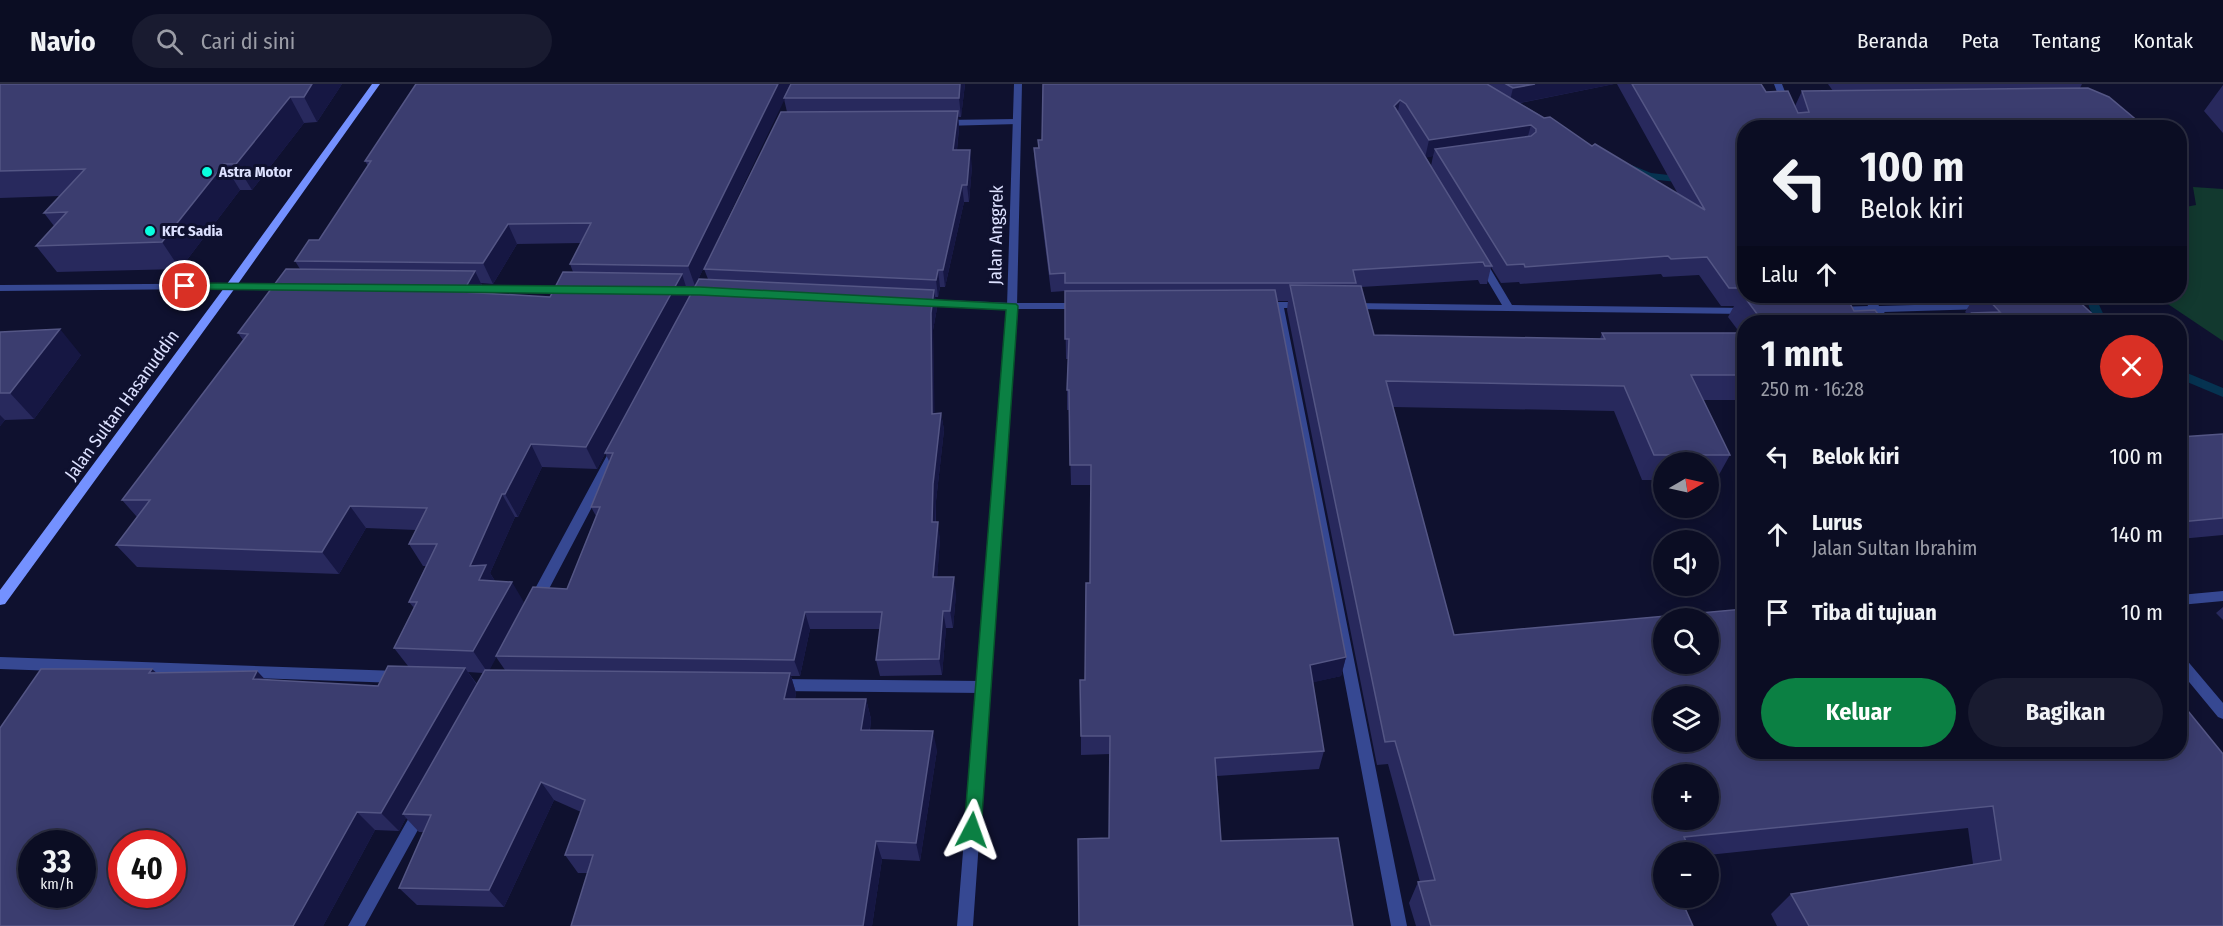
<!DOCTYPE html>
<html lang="id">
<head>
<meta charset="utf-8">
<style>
	:root { --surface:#0b0d23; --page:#191b30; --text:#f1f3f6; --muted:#9a9ca6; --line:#2b2d41; --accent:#0b8043 }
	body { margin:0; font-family:"Fira Sans Condensed",sans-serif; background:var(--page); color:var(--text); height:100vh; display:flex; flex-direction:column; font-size:22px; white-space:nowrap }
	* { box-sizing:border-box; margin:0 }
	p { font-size:20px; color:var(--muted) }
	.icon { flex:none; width:33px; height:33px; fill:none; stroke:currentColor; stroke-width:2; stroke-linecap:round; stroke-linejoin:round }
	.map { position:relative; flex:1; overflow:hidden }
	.drawer { position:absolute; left:1737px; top:231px; width:450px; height:444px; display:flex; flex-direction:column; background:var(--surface); border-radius:24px; box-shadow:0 3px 15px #0003,0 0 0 2px var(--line) }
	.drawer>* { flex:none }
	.banner { position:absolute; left:1737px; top:36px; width:450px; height:183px; border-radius:24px; box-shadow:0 3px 15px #0003,0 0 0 2px var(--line); background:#0b0d23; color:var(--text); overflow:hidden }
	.needle { width:39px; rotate:81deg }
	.controls { position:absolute; left:1653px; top:368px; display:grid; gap:12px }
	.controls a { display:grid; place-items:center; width:66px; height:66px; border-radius:50%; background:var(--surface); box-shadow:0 3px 15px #0003,0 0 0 2px var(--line); font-size:30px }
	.speed { position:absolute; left:18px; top:746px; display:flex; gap:12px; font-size:30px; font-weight:700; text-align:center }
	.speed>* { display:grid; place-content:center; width:78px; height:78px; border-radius:50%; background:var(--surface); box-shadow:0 3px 15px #0003,0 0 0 2px var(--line); line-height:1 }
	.speed small { font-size:15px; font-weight:400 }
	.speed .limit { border:9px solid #d22; background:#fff; color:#111 }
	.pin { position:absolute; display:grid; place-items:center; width:51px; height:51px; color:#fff; margin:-26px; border:3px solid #fff; border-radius:50%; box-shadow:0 2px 6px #0007 }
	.me { position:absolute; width:66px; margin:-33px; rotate:4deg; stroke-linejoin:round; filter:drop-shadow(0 0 4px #0008) }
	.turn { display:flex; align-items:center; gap:21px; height:126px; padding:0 24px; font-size:27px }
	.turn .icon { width:78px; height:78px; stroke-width:2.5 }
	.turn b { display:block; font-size:42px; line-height:51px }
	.then { display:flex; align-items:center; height:57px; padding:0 24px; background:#0003; gap:12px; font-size:22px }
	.round { display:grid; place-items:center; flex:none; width:63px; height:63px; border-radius:32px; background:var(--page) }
	.headline { display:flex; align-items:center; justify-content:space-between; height:102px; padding:0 24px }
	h1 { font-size:36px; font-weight:700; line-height:45px }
	.button { display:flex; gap:12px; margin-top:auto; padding:12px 24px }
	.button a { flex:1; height:69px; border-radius:36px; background:var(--accent); color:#fff; font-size:24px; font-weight:700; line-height:69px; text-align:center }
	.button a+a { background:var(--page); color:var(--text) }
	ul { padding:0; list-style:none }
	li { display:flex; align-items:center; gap:18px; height:78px; padding:0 24px }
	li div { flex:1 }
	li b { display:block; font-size:22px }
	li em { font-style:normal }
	header { display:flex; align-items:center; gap:36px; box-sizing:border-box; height:84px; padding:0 30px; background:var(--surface); border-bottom:2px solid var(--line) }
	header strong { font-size:28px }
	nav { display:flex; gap:33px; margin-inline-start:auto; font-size:21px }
	.search { width:420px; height:54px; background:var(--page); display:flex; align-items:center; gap:15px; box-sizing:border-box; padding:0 21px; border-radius:33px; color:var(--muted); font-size:22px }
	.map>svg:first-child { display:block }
</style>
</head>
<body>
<header>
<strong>Navio</strong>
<div class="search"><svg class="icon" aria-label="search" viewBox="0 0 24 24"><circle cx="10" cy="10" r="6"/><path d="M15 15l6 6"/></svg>Cari di sini</div>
<nav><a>Beranda</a><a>Peta</a><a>Tentang</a><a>Kontak</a></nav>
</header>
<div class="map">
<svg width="2223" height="842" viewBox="0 0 2223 842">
	<rect width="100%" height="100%" fill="#0f112f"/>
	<!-- green -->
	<path fill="#12392f" d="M2193,103L2223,105V257L2156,212H2180V124L2196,121Z"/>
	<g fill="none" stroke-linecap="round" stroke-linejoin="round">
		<!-- stream -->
		<path fill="#063351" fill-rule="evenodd" d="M1629,80L1651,89L1686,93L1691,96L1686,99L1649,95L1625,85L1624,83Z
			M2085,212H2095L2107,238H2095Z
			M2180,286L2223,304V313L2180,295Z"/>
		<!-- minor -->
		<path fill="#364892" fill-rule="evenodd" d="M1774,0H1782L1799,44H1790Z
			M1016,35L1020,38L1019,40L943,42L939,39L943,36Z
			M1482,176L1487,179L1512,221L1747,224L1752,227L1747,230L1351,225L1346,222L1351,219L1502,221L1477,179Z
			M290,199L294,200V204L0,207V201Z
			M469,201L569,203L574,206L569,209L465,206V202Z
			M1864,212H1874L1879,222L1984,219L1989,222L1984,225L1884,228L1892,238H1882L1872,228L1837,229L1832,226L1837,223L1868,222Z
			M922,215L1012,219H1081L1086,222L1081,225H1012L918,220L917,218Z
			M1261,218H1303L1308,221L1303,224H1284L1407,842H1391L1274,224L1257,223V219Z
			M617,360L623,364L540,522L535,523L530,522L529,518L530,514L611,364Z
			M2223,507V517L2180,521V511Z
			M2180,572L2185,574L2223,619V635L2218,633L2180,587Z
			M0,573L398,587L403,589L405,593L403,597L398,599L0,585Z
			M778,595L983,597L988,599L990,603L988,607L983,609L778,607L773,605L771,601L773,597Z
			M420,721L425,723L427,728L425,733L365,842H348L415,723Z"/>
		<!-- tertiary -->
		<path fill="#364892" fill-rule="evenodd" d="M1014,0H1022L1017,222L973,842H957L1007,222Z"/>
		<!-- secondary -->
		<path fill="#7491ff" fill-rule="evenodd" d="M372,0H380L235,204L5,520L0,521V506L227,200Z"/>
	</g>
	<!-- wall -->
	<path fill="#28295d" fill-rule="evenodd" d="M0,0H342L317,38L304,39L252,106H240L180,185L57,188L36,162L54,142L44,129L60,112L0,114Z
		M416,0H965L961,33H958L959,44L957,66L972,82L969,118H964L945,203H940L938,213H935L937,224L933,246L934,329H941L944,346L936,417V438L940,455L937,493L956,510L953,544H946L942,591L880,592L876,576L880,545H810L800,592H791L796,609L795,615H866L871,635L870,646L937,666L920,777L882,775L872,842H571L588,789H578L565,771L581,728L554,716L504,823L417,821L399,804L424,748H419L406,734L399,747L375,746L323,842L152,585L157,589L257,587L265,596L378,602L408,582L394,564L414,524L409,518L426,482H423L409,460L416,446L366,444L339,490L137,483L116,461L137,433L122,416L243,256L238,249L300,185L295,177L319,156L368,82L365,77ZM784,15L787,28L704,185L708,195L605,369L610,379L591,423L596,432L567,505L524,519L495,497L490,489L515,433H518L542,383L597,385L689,212L686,202H695ZM581,159L570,180L573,188L550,213L486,209L481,199L493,200L517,160ZM496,573L505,586H489ZM468,588L483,589L477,600Z
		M1043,0H1614L1520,19L1592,62L1678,110L1617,0H1761L1766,8L1795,22L1802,7H1833L1828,0H2082L2080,4L1744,44V212L1854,227L1884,238H1744V316H1703L1730,371L1716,396H1708V378H1664V396H1642L1614,327L1393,323L1454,551L2180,668L2223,842H1777L1771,830L1791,810L1973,780L1968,744L1708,771V768H1664V813L1693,842H1416L1409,819L1418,798H1420L1388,680L1377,681L1287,226L1288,217H1277L1346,573L1341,592L1313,598L1324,667L1319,685L1217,692L1221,757L1353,842L1109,754L1110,670L1081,671V652L1085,596L1090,499L1091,401H1071L1069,326H1067V306L1068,275H1066L1065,207L1051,208L1035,82L1034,64H1039L1042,56ZM1433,72L1431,82L1426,73ZM1491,183L1501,199L1519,198L1520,200L1661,190L1663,193L1699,191L1721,222H1734L1728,233L1740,249H1602L1600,255L1374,251L1361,203L1478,196L1480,200H1487Z
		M2223,1V49L2204,27Z
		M1950,212H2073L2101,238H1966L1970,233L1965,228L1972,217L1956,218Z
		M0,248L81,271L34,335L5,336L0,342Z
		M2223,350V451L2180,455V353Z
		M2223,523V536L2216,529Z"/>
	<!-- shaded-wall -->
	<path fill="#161743" d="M312,0H342L317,38L304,13Z
		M778,0H792L695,202L688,182Z
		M960,0H965L961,33L959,14Z
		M1535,0H1614L1509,21L1513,4Z
		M290,13L304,39L252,106L236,80Z
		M1400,16L1397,33L1394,22Z
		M958,27L959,44L955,83L953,66Z
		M1531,41L1526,59L1435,65L1433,72L1425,74L1429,56Z
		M970,66L972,82L969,118L967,101Z
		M224,80L240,106L180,185L162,158Z
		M962,101L964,118L945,203L943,186Z
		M508,140L517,160L493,200L483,179Z
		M938,186L940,203L938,213L936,196Z
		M475,187L486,210L463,208Z
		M682,190L689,212L597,385L586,363Z
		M934,206L937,224L933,246L935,347L932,330L931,229Z
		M60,245L81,271L34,335L10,309Z
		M941,329L944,346L936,417L935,455L932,438L933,400Z
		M0,331L5,336L0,342Z
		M531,360L542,383L518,433L505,410Z
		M502,410L515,433L490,489L499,504L493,519L470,482Z
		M350,422L366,444L339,490L322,468Z
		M938,438L940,455L936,510L933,493Z
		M954,493L956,510L953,544L950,527Z
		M512,498L525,520L488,589L473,567Z
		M943,527L946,544L942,591L939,575Z
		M805,528L810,545L800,592L794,576Z
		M1346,573L1341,592L1306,600L1310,581Z
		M465,584L479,604L403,730L406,734L399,747L381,729Z
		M152,585L173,605L149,589Z
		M257,587L276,607L253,595Z
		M790,589L796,609L791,634L784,615Z
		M866,615L871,635L867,665L861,646Z
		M933,647L937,666L920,777L916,759Z
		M541,698L554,716L504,823L489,806Z
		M357,728L375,746L323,842H293Z
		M876,757L882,775L872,842H863Z"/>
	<!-- building -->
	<path fill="#3b3d6f" stroke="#545685" stroke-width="1.5" fill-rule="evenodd" d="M0,0H312L304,13H290L236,80H224L162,158L36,162L67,128L44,129L85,85L0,87Z
		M416,0H778L688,182L570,180L591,139L508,140L483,179L295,177L309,156H319L371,77H365Z
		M791,0H960L959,14H784Z
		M1043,0H1487L1544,34L1550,33L1592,62L1595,60L1705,126L1632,0H1761L1766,8L1788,7L1798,29L1809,28L1802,7L2088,4L2109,13L2146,44H1744V204H1729L1707,173L1671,175L1668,172L1525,183L1524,180L1507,181L1435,65L1531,52L1536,48V45L1531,41L1429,56L1406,20L1400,16L1394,22L1492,182H1485L1483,178L1353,186L1356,199H1065V189L1050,190L1034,64H1039L1038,56H1042Z
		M1506,0H1535L1513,4Z
		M958,27L953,66H970L967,101H962L943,186H938L936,196L704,185L781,28Z
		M286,185L475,187L463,208L550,213L563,188L682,190L586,363L531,360L505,410H502L470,482L486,481L479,496L512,498L473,567L394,564L417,518H409L437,460H409L427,424L350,422L322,468L116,461L150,416H122L248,250L238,249Z
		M699,195L934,206L931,229L932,330L941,329L933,400L932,438H938L933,493H954L950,527H943L939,575L876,576L882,528H805L794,576L496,572L533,503L567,505L600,423H591L613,369H605Z
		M1290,201L1361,202L1374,251L1605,255L1602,249H1744V291H1691L1730,371H1654L1624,302L1386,297L1454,551L1744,525V668H2180V617L2223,670V842H1809L1791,810L2001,776L1993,722L1684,753L1691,768H1664V813H1680L1693,842H1431L1418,798L1435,796L1395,657L1385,658ZM1664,534H1708V579H1664ZM1664,612H1708V657H1664ZM1664,690H1708V735H1664Z
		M1275,206L1346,573L1310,581L1324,667L1215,674L1221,757L1338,754L1353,842H1079L1078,755L1109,754L1110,652H1081L1080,596H1085L1086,499H1090L1091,381H1070L1069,306H1067L1069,255H1065V207Z
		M1740,207H1744V212H1846L1854,227L1875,226L1884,238H1763Z
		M1985,212H2073L2101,238H1981L1972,229L2000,228Z
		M60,245L10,309H0V248Z
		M2223,350V434L2180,438V353Z
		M388,582L465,584L381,729L357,728L293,842H0V644L41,585H152L149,589L257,587L253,595L378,602ZM32,759H82V810H32ZM122,759H172V810H122Z
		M485,586L790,589L784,615H866L861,646L933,647L916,759L876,757L863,842H571L593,771H565L585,716L541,698L489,806L399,804L431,731L403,730Z"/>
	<!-- route -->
	<path fill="#0b8043" stroke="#07532c" stroke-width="1.5" d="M185,199L700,203L1016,220L1018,222L981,746L978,752L972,754L966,752L964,746L1006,226L700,211L181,205L179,202Z"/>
	<!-- markers -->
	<g fill="#09ffdf" stroke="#0f112f" stroke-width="2">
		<circle cx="207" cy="88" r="6"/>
		<circle cx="150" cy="147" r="6"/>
	</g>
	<g text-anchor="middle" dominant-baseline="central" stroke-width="6" stroke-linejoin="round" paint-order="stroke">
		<!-- far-poi labels -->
		<g font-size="15" font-weight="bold" fill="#dde1ff" stroke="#0f112f" text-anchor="start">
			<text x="219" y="88">Astra Motor</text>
			<text x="162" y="147">KFC Sadia</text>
		</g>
		<!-- street labels -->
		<g font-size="18" fill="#dde1ff" stroke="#0f112f">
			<text transform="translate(996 151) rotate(-89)">Jalan Anggrek</text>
			<text transform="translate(122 321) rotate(-54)">Jalan Sultan Hasanuddin</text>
		</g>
	</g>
</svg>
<div class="controls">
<a><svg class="needle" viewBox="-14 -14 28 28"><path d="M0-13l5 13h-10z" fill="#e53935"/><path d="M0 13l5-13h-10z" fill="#9a9ca6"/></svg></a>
<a><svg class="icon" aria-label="sound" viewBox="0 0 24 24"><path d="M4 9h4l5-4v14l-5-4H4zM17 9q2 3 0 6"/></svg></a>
<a><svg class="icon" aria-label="search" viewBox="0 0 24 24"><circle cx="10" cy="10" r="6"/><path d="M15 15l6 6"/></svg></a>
<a><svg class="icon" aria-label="layers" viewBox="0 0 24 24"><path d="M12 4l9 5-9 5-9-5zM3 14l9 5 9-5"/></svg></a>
<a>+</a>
<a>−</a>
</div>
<div class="speed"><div>33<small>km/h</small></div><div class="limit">40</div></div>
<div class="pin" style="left:185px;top:202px;background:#d93025"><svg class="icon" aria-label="arrive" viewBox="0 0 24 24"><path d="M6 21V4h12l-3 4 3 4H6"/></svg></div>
<svg class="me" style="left:972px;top:746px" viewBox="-20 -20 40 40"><path d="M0-17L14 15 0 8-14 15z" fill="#0b8043" stroke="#fff" stroke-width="4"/></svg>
<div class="banner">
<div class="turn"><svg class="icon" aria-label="left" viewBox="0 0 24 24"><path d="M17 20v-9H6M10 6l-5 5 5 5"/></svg><div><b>100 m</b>Belok kiri</div></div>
<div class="then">Lalu<svg class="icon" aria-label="ahead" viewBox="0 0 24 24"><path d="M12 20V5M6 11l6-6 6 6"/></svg></div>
</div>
<section class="drawer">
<div class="headline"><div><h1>1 mnt</h1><p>250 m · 16:28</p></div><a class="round" style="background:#d93025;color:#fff"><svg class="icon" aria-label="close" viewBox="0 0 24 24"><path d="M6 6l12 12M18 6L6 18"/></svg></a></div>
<ul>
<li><svg class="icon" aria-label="left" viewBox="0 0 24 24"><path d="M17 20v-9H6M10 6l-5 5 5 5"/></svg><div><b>Belok kiri</b></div><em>100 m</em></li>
<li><svg class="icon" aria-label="ahead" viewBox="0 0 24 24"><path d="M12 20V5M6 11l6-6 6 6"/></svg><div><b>Lurus</b><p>Jalan Sultan Ibrahim</p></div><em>140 m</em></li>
<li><svg class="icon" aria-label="arrive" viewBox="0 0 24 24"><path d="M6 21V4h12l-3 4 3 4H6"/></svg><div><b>Tiba di tujuan</b></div><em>10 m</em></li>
</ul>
<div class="button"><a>Keluar</a><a>Bagikan</a></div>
</section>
</div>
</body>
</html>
